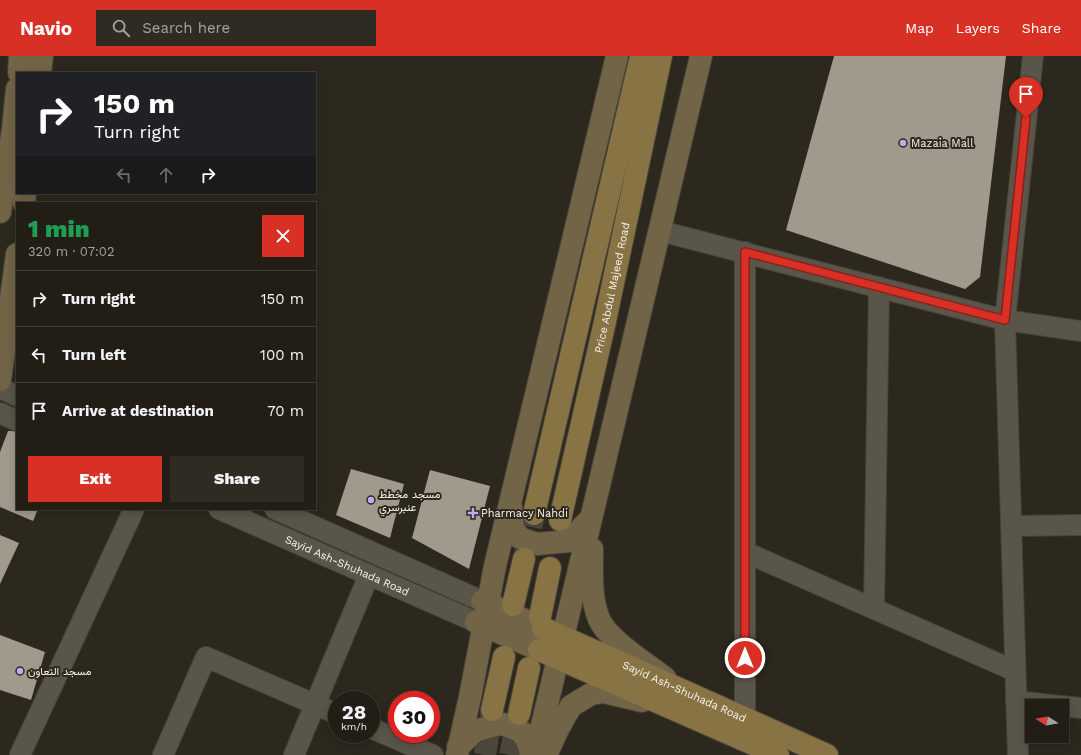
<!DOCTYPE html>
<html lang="en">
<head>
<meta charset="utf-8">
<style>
	:root { --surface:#221e16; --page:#2e2b23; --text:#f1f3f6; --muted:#a2a2a1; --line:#3f3c35; --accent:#d93025 }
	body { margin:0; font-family:"Work Sans",Vazirmatn,sans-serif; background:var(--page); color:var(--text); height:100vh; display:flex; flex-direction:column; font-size:15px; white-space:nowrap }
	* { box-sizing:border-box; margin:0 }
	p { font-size:13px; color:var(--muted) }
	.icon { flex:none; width:22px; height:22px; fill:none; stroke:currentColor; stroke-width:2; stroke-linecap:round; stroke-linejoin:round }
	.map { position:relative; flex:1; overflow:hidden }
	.panel { position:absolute; left:16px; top:146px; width:300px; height:308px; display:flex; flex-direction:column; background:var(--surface); border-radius:0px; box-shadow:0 2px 10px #0003,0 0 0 1px var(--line) }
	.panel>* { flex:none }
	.guide { position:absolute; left:16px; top:16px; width:300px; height:122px; border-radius:0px; box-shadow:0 2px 10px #0003,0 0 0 1px var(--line); background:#202124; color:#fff; overflow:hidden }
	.needle { width:26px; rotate:281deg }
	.tools { position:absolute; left:1025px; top:643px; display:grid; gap:8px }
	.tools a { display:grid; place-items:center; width:44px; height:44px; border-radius:0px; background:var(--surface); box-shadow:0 2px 10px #0003,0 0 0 1px var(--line); font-size:20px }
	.speed { position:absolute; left:328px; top:635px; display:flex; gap:8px; font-size:20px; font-weight:700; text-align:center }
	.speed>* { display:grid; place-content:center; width:52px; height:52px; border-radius:50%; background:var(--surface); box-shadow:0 2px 10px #0003,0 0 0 1px var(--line); line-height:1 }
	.speed small { font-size:10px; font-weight:400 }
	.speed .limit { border:6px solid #d22; background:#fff; color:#111 }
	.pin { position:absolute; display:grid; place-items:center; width:34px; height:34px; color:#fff; margin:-41px -17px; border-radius:50% 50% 50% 0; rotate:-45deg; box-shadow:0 0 4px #0007 }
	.pin .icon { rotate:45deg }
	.me { position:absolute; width:44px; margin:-22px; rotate:0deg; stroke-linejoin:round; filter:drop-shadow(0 0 3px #0008) }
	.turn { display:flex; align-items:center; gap:14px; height:84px; padding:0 12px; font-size:18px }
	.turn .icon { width:52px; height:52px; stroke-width:2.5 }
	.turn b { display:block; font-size:28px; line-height:34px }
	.lanes { display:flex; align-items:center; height:38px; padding:0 12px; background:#0003; justify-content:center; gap:20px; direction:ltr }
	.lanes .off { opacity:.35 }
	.round { display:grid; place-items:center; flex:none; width:42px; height:42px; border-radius:0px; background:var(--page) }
	.headline { display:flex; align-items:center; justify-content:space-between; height:68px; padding:0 12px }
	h1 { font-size:24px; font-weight:800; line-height:30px; color:#1e9e55 }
	.action { display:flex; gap:8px; margin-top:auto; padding:8px 12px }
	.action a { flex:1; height:46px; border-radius:0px; background:var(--accent); color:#fff; font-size:16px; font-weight:800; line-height:46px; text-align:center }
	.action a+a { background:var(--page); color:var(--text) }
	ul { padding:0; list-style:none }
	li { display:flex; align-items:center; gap:12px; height:56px; padding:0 12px; border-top:1px solid var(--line) }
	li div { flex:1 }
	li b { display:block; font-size:15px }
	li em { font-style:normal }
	header { display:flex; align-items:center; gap:24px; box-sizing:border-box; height:56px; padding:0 20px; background:var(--accent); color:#fff }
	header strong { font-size:19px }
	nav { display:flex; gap:22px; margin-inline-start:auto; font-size:14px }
	.search { width:280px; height:36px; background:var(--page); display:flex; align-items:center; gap:10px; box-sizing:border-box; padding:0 14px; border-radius:0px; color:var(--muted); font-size:15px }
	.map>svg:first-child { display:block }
</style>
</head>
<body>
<header>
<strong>Navio</strong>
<div class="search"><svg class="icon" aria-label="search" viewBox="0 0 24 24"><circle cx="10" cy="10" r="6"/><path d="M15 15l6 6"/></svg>Search here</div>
<nav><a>Map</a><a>Layers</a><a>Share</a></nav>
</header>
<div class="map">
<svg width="1081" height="699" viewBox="0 0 1081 699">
	<rect width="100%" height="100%" fill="#2d281e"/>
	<!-- building -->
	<path fill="#a09a8d" d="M834,0H1006L980,221L965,233L786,174Z
		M8,375H17V453H38L33,465L0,451V396Z
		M351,413L404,428L390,482L336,459Z
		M430,414L490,430L469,513L412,482Z
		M0,479L19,487L0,528Z
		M0,579L45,596L31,644L0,634Z"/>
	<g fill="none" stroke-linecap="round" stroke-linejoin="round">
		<!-- primary-tunnel -->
		<path stroke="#4b473d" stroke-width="22" stroke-dasharray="22 11" stroke-linecap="butt" d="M524,503L534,458
			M485,699L492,654
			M510,699L519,658"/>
		<defs>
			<g id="street">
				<path d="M660,175L1005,264L1081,275"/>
				<path d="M0,332L17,340"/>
				<path d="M0,357L17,365"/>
				<path id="s1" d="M219,453L476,566"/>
				<path d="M275,453L482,545"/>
				<path d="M1011,470L1081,469"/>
				<path d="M745,496L1015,615"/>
				<path d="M874,552L879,231"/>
				<path d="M1016,645L1060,650"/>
				<path d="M1062,650L1081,652"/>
				<path d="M745,662V196"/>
				<path d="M371,672L433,699"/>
				<path d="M20,699L134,453"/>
				<path d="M163,699L206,601L337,658"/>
				<path d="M294,699L369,519"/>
				<path d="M1018,699L1005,264L1033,0"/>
			</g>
			<path id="secondary" d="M19,17L20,0
				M40,17L42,0
				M24,147L25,137
				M0,156L13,73L17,33
				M0,324L17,198
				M511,451L513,473L520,482L537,488L569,485L591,462
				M592,493C592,516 590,541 599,563C607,583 647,608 665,622
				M482,545L543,572
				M476,566L539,594
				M458,691L475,675L495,669L503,668L522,676L528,687L531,699
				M457,699L470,641L495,510L617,0
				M535,699L701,0
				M546,699L559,671L571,650L591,638L604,636L642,645"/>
			<g id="primary">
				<path d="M534,458L641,0"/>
				<path id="s2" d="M560,464L604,270L661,0"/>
				<path d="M513,549L524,503"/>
				<path d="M540,561L550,512"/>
				<path id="s3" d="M543,572L827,699"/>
				<path d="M539,594L778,699"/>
				<path d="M492,654L504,601"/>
				<path d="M519,658L529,612"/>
			</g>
		</defs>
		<!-- street casing -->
		<use href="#street" stroke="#47433a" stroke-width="22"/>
		<!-- secondary casing -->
		<use href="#secondary" stroke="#47433a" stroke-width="24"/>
		<!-- primary casing -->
		<use href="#primary" stroke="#47433a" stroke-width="24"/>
		<!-- street -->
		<use href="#street" stroke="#5a5549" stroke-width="20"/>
		<!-- secondary -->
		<use href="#secondary" stroke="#716447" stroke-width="22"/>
		<!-- primary -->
		<use href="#primary" stroke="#887344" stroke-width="22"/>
	</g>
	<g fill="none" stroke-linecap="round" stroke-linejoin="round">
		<defs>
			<path id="route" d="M745,602V196L1005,264L1026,62"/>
		</defs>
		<!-- route casing -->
		<use href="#route" stroke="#8d1f18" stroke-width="10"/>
		<!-- route -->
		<use href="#route" stroke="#d93025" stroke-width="7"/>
	</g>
	<!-- markers -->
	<g fill="#bda9f5" stroke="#2d281e" stroke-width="1.5">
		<circle cx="903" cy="87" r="4"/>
		<circle cx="371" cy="444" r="4"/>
		<path d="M471 451h4v4h4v4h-4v4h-4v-4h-4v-4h4z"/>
		<circle cx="20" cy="615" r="4"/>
	</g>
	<g text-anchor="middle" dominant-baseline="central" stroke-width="4" stroke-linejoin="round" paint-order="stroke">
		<!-- poi labels -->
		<g font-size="11" fill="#f7f4ed" stroke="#2d281e" text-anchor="start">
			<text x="911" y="87">Mazaia Mall</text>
			<text x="379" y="438">مسجد مخطط<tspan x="379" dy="13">عنبرسري</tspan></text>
			<text x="481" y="457">Pharmacy Nahdi</text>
			<text x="28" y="615">مسجد التعاون</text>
		</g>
		<!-- street labels -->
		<g font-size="11" fill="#f7f4ed" stroke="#2d281e">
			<text stroke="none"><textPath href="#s2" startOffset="238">Price Abdul Majeed Road</textPath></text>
			<text stroke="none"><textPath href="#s1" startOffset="140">Sayid Ash-Shuhada Road</textPath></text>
			<text stroke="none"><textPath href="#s3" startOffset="155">Sayid Ash-Shuhada Road</textPath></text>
		</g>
	</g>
</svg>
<div class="tools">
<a><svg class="needle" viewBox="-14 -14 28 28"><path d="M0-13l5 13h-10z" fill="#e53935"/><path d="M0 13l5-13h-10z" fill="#a2a2a1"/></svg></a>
</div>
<div class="speed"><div>28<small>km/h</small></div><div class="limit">30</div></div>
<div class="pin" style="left:1026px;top:62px;background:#d93025"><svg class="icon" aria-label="arrive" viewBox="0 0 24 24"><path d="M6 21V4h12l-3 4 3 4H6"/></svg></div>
<svg class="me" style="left:745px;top:602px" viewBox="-20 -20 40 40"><circle r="17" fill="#d93025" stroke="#fff" stroke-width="3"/><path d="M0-11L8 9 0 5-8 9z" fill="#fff"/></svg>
<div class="guide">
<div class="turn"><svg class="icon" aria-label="right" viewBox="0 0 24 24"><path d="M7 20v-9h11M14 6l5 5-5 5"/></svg><div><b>150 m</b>Turn right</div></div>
<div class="lanes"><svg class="icon off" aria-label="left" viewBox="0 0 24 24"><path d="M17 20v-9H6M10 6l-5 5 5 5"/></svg><svg class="icon off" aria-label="ahead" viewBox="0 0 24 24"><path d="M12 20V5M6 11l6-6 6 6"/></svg><svg class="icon" aria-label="right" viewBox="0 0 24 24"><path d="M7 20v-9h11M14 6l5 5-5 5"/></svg></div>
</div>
<section class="panel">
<div class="headline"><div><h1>1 min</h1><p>320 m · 07:02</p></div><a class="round" style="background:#d93025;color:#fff"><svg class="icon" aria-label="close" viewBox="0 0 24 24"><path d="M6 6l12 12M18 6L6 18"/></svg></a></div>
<ul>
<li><svg class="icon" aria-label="right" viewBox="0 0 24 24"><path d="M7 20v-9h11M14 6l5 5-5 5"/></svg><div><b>Turn right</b></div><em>150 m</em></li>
<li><svg class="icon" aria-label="left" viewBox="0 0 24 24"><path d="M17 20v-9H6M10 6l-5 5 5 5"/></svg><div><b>Turn left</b></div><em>100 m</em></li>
<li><svg class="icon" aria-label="arrive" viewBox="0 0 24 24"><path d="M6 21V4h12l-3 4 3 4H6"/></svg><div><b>Arrive at destination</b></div><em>70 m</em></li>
</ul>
<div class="action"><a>Exit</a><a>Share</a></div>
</section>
</div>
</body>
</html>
